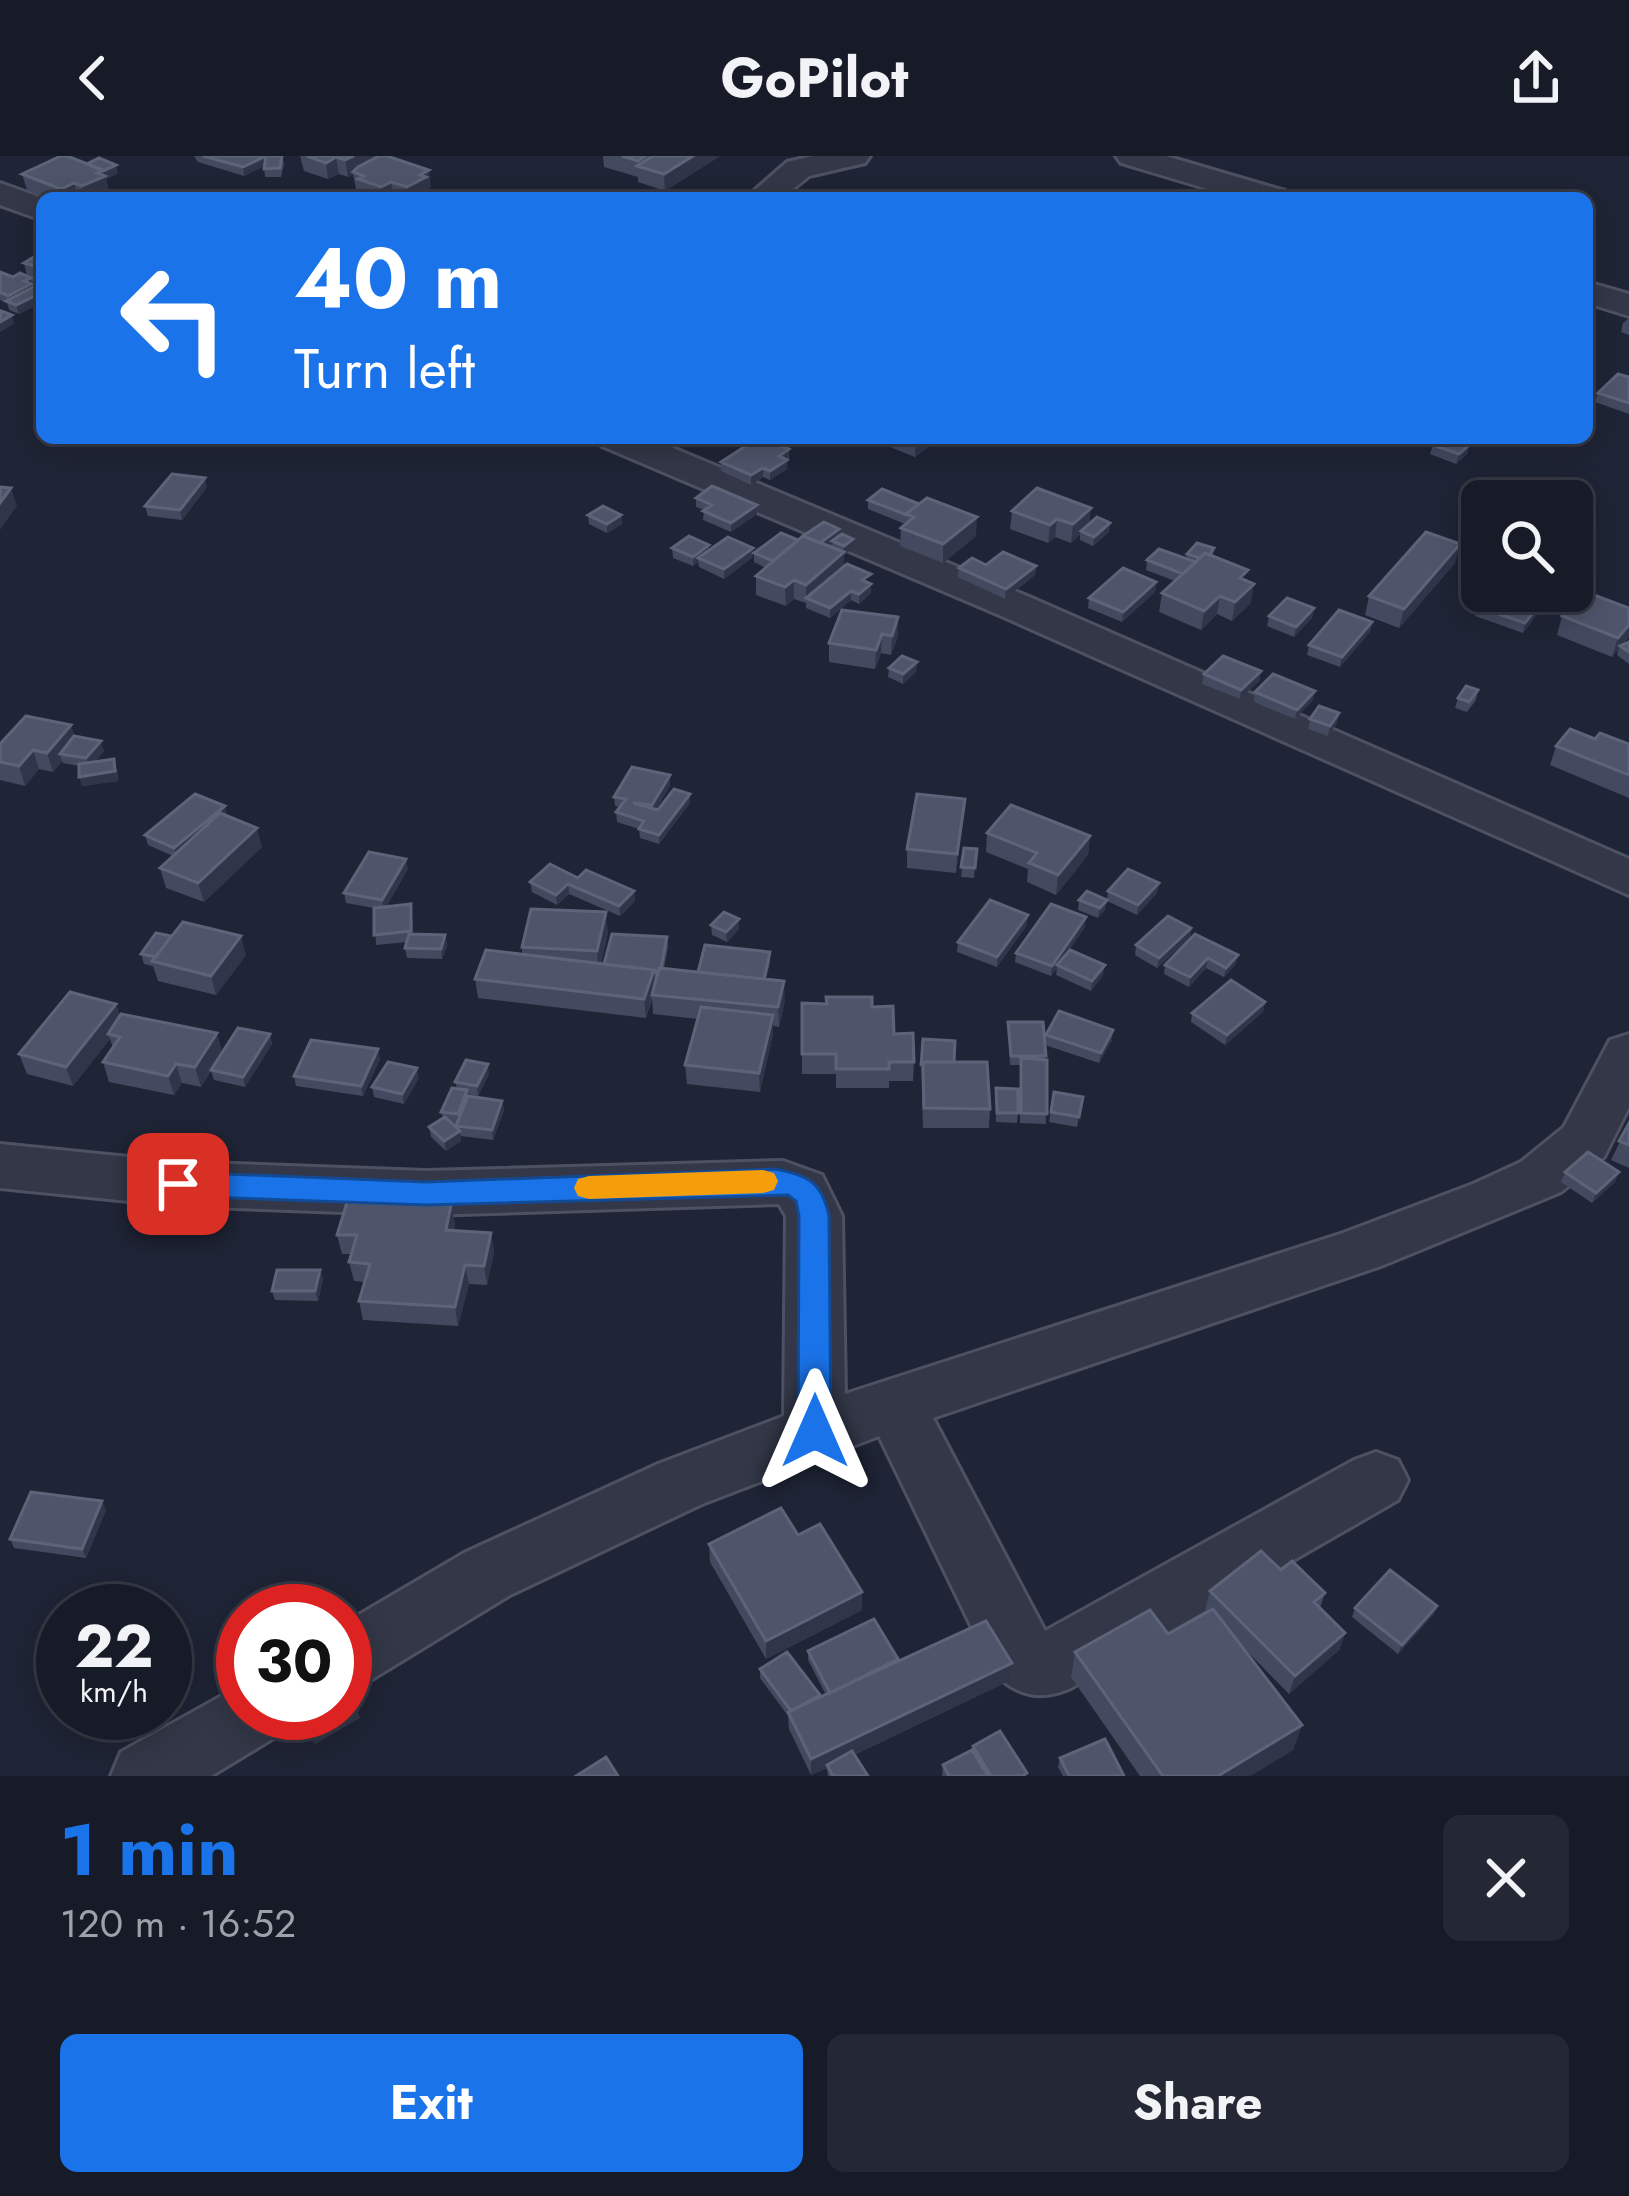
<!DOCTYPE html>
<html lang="en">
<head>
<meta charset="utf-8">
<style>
	:root { --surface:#171b28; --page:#242834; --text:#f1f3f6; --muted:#9ea1a8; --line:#363945; --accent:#1a73e8 }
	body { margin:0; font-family:Jost,sans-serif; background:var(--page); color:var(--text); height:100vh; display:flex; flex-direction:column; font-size:45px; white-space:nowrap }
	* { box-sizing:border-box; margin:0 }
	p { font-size:39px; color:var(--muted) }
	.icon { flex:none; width:66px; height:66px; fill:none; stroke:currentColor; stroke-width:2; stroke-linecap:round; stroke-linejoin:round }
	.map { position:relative; height:1620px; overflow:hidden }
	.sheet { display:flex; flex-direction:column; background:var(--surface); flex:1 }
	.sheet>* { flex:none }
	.hud { position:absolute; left:36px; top:36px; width:1557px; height:252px; border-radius:18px; box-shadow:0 6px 30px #0003,0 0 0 3px var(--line); background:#1a73e8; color:#fff; overflow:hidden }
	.controls { position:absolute; left:1461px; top:324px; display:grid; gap:24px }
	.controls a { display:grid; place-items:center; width:132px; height:132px; border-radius:18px; background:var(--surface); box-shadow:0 6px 30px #0003,0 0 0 3px var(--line); font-size:60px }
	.speed { position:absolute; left:36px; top:1428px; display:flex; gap:24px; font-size:60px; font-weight:700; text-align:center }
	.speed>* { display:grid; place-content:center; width:156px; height:156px; border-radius:50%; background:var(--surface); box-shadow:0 6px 30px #0003,0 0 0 3px var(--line); line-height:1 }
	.speed small { font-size:30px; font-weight:400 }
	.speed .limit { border:18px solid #d22; background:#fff; color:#111 }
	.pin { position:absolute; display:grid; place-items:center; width:102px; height:102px; color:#fff; margin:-51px; border-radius:24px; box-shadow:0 6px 18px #0006 }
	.me { position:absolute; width:132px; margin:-66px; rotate:0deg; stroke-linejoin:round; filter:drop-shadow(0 0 9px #0008) }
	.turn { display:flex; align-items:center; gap:42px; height:252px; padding:0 60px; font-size:54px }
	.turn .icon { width:156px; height:156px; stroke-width:2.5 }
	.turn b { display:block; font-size:84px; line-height:102px }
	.round { display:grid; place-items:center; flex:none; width:126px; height:126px; border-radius:18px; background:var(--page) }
	.head { display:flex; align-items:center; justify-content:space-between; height:204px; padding:0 60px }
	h1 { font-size:72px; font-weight:700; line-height:90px; color:var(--accent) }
	.button { display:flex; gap:24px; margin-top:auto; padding:24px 60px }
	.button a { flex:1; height:138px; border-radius:18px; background:var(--accent); color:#fff; font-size:48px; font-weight:700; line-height:138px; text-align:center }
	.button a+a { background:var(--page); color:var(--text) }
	header { display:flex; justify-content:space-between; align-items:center; height:156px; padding:0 60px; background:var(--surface); font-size:54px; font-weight:700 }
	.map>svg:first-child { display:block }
</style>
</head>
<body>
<header><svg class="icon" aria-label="back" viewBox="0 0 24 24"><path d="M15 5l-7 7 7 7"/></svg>GoPilot<svg class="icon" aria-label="share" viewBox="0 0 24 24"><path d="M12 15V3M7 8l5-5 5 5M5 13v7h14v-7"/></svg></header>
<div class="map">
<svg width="1629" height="1620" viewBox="0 0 1629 1620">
	<rect width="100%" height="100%" fill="#1f2436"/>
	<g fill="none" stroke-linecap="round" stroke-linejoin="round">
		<defs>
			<path id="minor" d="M813,0H870L865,7L809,20L782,42H746L787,6Z
				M1116,0H1166L1285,35L1289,42H1238L1121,7Z
				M0,27L42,42V64L0,49Z
				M1587,126L1629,138V160L1587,147Z
				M597,282H649L1027,440L1629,703V739L997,458L602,290Z
				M1629,878V951L1604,1001L1561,1036L1381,1110L933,1262L1045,1475L1354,1304L1376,1296L1398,1304L1408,1324L1398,1344L1069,1533C1039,1545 1018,1540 994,1517L879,1280L702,1348L510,1439L369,1525L345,1535V1467L464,1397L658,1308L784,1260L786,1060L779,1048L426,1059L178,1050L0,1032V988L178,1006L426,1015L783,1005L822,1019L842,1060L845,1238L1343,1077L1473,1028L1521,1006L1564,971L1610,884Z
				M243,1528V1557H287L277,1580L211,1620H111L121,1596Z"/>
		</defs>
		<!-- minor casing -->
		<use href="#minor" stroke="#4d5162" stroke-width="6"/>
		<!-- minor -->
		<use href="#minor" fill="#333747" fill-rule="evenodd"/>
	</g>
	<!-- wall -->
	<path fill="#43495f" d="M194,0H282L284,8L281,21H265L264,10L244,20L198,6Z
		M300,0H387L431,31L427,33L428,38L421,42H366L360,40L359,34L356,33L353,18L348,21L339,18L328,23L304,15Z
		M603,0H720L665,35L638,26V21L604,11Z
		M87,8L118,17L106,23L109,37L97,42H45L27,34L22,18Z
		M42,96V129L32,126L34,131L42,129V150L37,149L19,158L9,154L7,147L0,144V116L13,121L27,120L24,107Z
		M1629,162V179L1621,176L1623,167Z
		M1629,221V258L1595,246L1598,237Z
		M753,282H772L768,284L789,293V303L787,304V313L770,324L763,321L751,329L721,315V306L756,283Z
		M868,282H940L915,301Z
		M1433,289H1469L1467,298L1456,308L1430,298Z
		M207,331L182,364L148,360L145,350Z
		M696,342L757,358L731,376L703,364L704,354L696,351Z
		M868,344L976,380L943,407L900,390L901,372L905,368L868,353Z
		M1091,352L1089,368L1109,376L1093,390L1080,384V378L1071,387L1055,381L1048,387L1010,373L1012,355Z
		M588,359H621L622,368L607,377L589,368Z
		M839,373V380L853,392L844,399V411L871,428V437L859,448L851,444L830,462L806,452V447L794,443L786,450L756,439V420L766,412L754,406V397Z
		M672,392L709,394L753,392V401L724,423L699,411L698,406L693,410L673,402Z
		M1214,392L1213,400L1246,425L1251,447L1232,465L1217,458L1201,474L1159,456L1162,437L1175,425L1146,414L1147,404L1186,403L1187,398Z
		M1455,407L1399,472L1365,459L1369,440Z
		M986,409L1036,410L1035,419L1005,443L958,421L959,412Z
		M1156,426L1155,436L1122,466L1088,452L1089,442Z
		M1547,439L1544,449L1523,477L1475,460L1478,451Z
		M1314,452L1312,462L1294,481L1267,470L1269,460Z
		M1629,452V481L1622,489L1629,486V508L1617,499L1619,492L1612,501L1557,479L1562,460Z
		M842,454L898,480L891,499L881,497L875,513L829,506V487Z
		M1372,466L1370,476L1340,511L1307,499L1309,489Z
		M917,506L916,516L903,528L888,521L889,512Z
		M1261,515L1259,525L1240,543L1202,528L1204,518Z
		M1478,534L1476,544L1467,556L1455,552L1458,542Z
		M1255,536L1313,544L1295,563L1254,546Z
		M1339,557L1337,567L1328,580L1308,573L1310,563Z
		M74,580L104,595L95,606L117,613L118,625L82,630L79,610L63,607L62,605L53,616L39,613L25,630L0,624V588Z
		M1595,583L1629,588V642L1550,609L1556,590Z
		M670,629L656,654L690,647L659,688L640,682L639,673L617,666L616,656L620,651L615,650L614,641Z
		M965,643L956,717L907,712V693Z
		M227,660L262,691L204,746L166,732L160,712L173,700L148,689L145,679Z
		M987,677L1090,680L1088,699L1056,739L1027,726L1028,713L986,696Z
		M964,692L977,693L974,722L961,721Z
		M408,713L386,751L412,758L413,778L445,779L447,789L442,803L407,802L405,792L407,786L376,789L374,752L346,747L344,737Z
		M578,722L634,735L635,745L620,760L569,738L557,749L532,736L530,726Z
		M1159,727L1157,737L1137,759L1107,745L1108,735Z
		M1079,744H1107L1105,754L1098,762L1078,754Z
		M711,769L739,773L727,786L712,779Z
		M1027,769L997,811L957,796L958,786Z
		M1085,771L1065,800L1103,819L1091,835L1056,819L1057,812L1051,820L1015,806L1016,797Z
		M1191,772L1190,782L1157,812L1135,799L1136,789Z
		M608,776L601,808H604L667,781L668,791L664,812L698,816L770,796V806L766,823L785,844L779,871L773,870V878L760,936L687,928L685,909L698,863L653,858L652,843L646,862L478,842L475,823L522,798V791Z
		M1195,778L1236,808L1224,821L1206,812L1189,831L1164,818L1165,809Z
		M171,780L246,799L216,839L158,825L153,810L144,808L141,798Z
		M1265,846L1263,856L1225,889L1191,866L1192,857Z
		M802,847L872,851L914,906L913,925H889V932H836V918H802Z
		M116,848L120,860L217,877L222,897L270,878L272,888L245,931L214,924L211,915L201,931L182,927L174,939L109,926L103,906L113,892L110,883L73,930L27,918L19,898Z
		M1008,866L1045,887L1046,879L1112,884L1099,907L1045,889L1046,968L1020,967V909H1010Z
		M380,903L363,940L296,930L294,920Z
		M954,906L990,953L989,972H923L921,910Z
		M489,918L478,940L468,938V940L502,945L504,954L493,984L460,980L461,985L446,995L431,981L429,971L443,962L441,956L457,932L455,926Z
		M419,922L404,948L374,941L372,931Z
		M996,932L1018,957L1017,967L996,966Z
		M1054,936L1083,941L1077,971L1049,966Z
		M1629,967V1012L1611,1004Z
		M1565,1016L1615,1026L1592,1047L1561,1026Z
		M451,1049L455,1068L454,1074L491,1077L494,1096L487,1129L469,1128L458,1170L363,1164L359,1145L364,1126L354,1125L349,1106L352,1098H342L337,1079Z
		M320,1114L323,1123L318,1145L275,1144L272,1135Z
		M106,1354L86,1402L14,1392L10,1383Z
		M798,1379L862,1436V1454L766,1503L710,1406L709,1388Z
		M1281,1414L1325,1437L1320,1452L1345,1477L1339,1494L1289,1538L1238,1486L1302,1569L1293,1594L1250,1620H1140L1071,1521L1075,1496L1168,1478L1208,1455L1205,1453L1210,1435Z
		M1437,1450L1433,1459L1398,1498L1352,1461L1355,1452Z
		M808,1495L898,1503V1506L1009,1525L854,1599L868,1620H828L827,1612L811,1619L789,1573L788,1560L760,1522V1513L820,1539V1542L826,1539L808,1504Z
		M973,1590L1027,1620H942L943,1609L972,1595Z
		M1060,1602L1124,1620H1063L1058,1611Z"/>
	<!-- shaded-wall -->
	<path fill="#30354a" d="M267,0L268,8L244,20L243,11Z
		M354,0H378L379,5L348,21L345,4Z
		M693,0H720L665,35L664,18Z
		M336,1L339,18L328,23L326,7Z
		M116,9L118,17L106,23L109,37L97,42H85L82,30L97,17L103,14L104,20L103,15Z
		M429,14L431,31L427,33L428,38L421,42H409L407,31L420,19Z
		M391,26L394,42H383L381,31Z
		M74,27L78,42H63L61,33Z
		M31,122L33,137L10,148L8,140Z
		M35,140L37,149L19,158L16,149Z
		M12,159L14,168L0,176V166Z
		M916,282H940L915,301Z
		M1469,289L1467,298L1456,308L1459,298Z
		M789,293L787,313L770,324V315L779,300Z
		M763,312V321L751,329V319Z
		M205,322L207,331L182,364L180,354Z
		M11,332L17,350L0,374V347Z
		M757,349V358L731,376V367Z
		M1091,352L1089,370L1081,375L1080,378L1071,387L1073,368Z
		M621,359L622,368L607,377V368Z
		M977,361L976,380L943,407V388Z
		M1057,363L1055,381L1048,387L1050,369Z
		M1110,367L1109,376L1093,390L1094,381Z
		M839,373V383L817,398V389Z
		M853,383V392L844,399V415L806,443V429L843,397L844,390Z
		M1460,388L1455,407L1399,472L1404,453Z
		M709,389V398L698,402V406L693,410V401Z
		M753,392V401L724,423V413Z
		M1036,410L1035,419L1005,443L1006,433Z
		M794,424V443L786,450L785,431Z
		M1156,426L1155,436L1122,466L1123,456Z
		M871,428V437L859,448V438Z
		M1254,428L1251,447L1232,465L1235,446Z
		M851,435V444L830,462V452Z
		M1547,439L1544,449L1523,477L1525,467Z
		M1220,440L1217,458L1201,474L1204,455Z
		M1314,452L1312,462L1294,481L1296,471Z
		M898,461V480L891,499L892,480Z
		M1372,466L1370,476L1340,511L1342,501Z
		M1629,469V481L1612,501L1618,482Z
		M882,478L881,497L875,513L876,494Z
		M917,506L916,516L903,528V518Z
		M1261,515L1259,525L1240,543L1241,534Z
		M1315,535L1313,544L1295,563L1297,554Z
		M1339,557L1337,567L1328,580L1330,570Z
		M71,569L77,588L60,598L62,605L53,616L47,597Z
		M101,585L104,595L90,612L86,602Z
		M33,594L39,613L25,630L19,610Z
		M114,603L118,625L82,630L79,621Z
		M670,619V629L653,659L652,649Z
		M690,638V647L659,688V679Z
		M965,643L964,662L956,717L957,698Z
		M225,650L227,660L177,702L174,692Z
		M257,672L262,691L204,746L198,727Z
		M1090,680L1088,699L1056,739L1058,719Z
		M406,703L408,713L384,754L382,744Z
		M1159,727L1157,737L1137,759L1138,749Z
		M568,728L569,738L557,749L556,739Z
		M634,735L635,745L620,760L619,750Z
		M1107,744L1105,754L1098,762L1100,752Z
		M606,756L608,776L599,815L597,795Z
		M1028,759L1027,769L997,811V801Z
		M1086,761L1085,771L1051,820L1052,810Z
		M739,763V773L727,786L726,776Z
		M1191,772L1190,782L1157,812L1159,802Z
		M445,779L447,789L442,803L441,793Z
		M241,780L246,799L216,839L211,820Z
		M1238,799L1236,808L1224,821L1226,812Z
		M1208,802L1206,812L1189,831L1190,821Z
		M1105,809L1103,819L1091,835L1092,825Z
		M654,814L655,833L652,839L646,862L644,843Z
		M784,825L785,844L779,871L778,851Z
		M1265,846L1263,856L1225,889L1227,879Z
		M116,848L122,867L108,878L110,883L73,930L66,911Z
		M773,859V878L760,936L759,917Z
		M1113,874L1112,884L1099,907L1101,897Z
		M217,877L222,897L201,931L195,911Z
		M270,878L272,888L245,931L243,921Z
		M378,893L380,903L363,940L361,930Z
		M176,908L182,927L174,939L168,920Z
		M488,908L489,918L478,940L477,930Z
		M417,912L419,922L404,948L402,938Z
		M502,945L504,954L493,984L492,974Z
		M460,975L461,985L446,995L444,985Z
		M1619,1016L1615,1026L1592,1047L1596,1037Z
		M451,1049L455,1068L449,1093L446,1074Z
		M491,1077L494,1096L487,1129L484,1110Z
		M465,1109L469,1128L458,1170L455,1151Z
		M320,1114L323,1123L318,1145L315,1135Z
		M102,1345L106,1354L86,1402L82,1393Z
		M862,1436V1454L766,1503V1485Z
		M1437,1450L1433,1459L1398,1498L1402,1489Z
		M1345,1477L1339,1494L1289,1538L1295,1520Z
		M1012,1507L1009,1525L811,1619V1603Z
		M357,1554L360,1562L314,1589L311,1581Z
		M1302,1569L1293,1594L1250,1620H1218Z"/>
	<!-- building -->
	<path fill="#4e546a" stroke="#5d6378" stroke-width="3" d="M61,0H67L103,14L97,17L105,20L82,30L74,27L61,33L22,18Z
		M203,0H266L243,11Z
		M266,0H282L280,12L264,13Z
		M307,0H354L345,4L336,1L326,7Z
		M379,0H387L429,14L420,19L426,21L407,31L391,26L381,31L358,23L364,20L353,16L358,11Z
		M622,0H645L638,5Z
		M653,0H693L664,18L637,10Z
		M99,2L116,9L103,15L87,8Z
		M42,96V112L24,107Z
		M0,116L13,121L20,117L31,122L24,125L31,128L8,140L0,136Z
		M39,128L42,129V142L35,140L16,149L6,145Z
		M1,155L12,159L0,166Z
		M1618,218L1629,221V247L1598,237Z
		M1587,229L1594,231L1587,252Z
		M758,282H763L789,293L779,300L787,304L770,315L763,312L751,319L721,306Z
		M1440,282H1450L1469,289L1459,298L1433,289Z
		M172,318L205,322L180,354L145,350Z
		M712,330L757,349L731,367L703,355L712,349L696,342Z
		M0,331L11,332L0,347Z
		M1037,332L1091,352L1073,368L1057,363L1050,369L1012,355Z
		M882,333L919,348L906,358L907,359L868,344Z
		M927,342L977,361L943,388L901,372L914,361L906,358Z
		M603,350L621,359L607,368L588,359Z
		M1097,361L1110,367L1094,381L1081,375Z
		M824,366L839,373L820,387L803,380Z
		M1426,376L1460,388L1404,453L1369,440Z
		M781,377L798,384L773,405L754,397Z
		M842,378L853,383L844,390L832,385Z
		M689,380L709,389L693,401L672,392Z
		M803,380L844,396L806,429L794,424L785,431L756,420Z
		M728,381L753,392L724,413L698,402Z
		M1197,387L1214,392L1209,399L1205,397L1200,402L1187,398Z
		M1159,393L1196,406L1183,418L1147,404Z
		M1003,396L1036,410L1006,433L959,412L972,402L986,409Z
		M1205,397L1248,414L1240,422L1254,428L1235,446L1220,440L1204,455L1162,437Z
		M847,408L871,418L862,424L871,428L859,438L851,435L830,452L806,442Z
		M1123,412L1156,426L1123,456L1089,442Z
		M1491,435H1534L1547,439L1525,467L1478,451Z
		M1586,436L1629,452V469L1618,482L1562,460Z
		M1287,442L1314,452L1296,471L1269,460Z
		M842,454L898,461L892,480L882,478L876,494L829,487Z
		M1339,454L1372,466L1342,501L1309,489Z
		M1629,486V496L1620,490Z
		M902,500L917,506L903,518L889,512Z
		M1223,500L1261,515L1241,534L1204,518Z
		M1273,518L1315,535L1297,554L1255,536Z
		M1466,530L1478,534L1469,546L1458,542Z
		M1319,550L1339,557L1330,570L1310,563Z
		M26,560L71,569L47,597L33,594L19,610L0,606V588Z
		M1570,573L1595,583L1600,577L1629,588V619L1556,590Z
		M74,580L101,585L86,602L60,598Z
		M114,603L115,615L79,621V608Z
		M632,611L670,619L652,649L633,647L658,654L674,633L690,638L659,679L639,673L644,665L616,656L626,643L614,641Z
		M195,638L225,650L174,692L145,679Z
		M917,638L965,643L957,698L907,693Z
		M1011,649L1090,680L1058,719L1029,707L1037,697L987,677Z
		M220,657L257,672L198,727L160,712Z
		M964,692L977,693L975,712L961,711Z
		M369,696L406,703L382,744L344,737Z
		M550,708L578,722L586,714L634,735L619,750L568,728L556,739L530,726Z
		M1128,713L1159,727L1138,749L1108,735Z
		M1087,735L1107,744L1100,752L1079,744Z
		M990,744L1028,759L997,801L958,786Z
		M411,748V775L374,779V752Z
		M1051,748L1086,761L1052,810L1016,797Z
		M531,753L606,756L597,795L522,791Z
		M724,756L739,763L726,776L711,769Z
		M1168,760L1191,772L1159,802L1136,789Z
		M183,766L241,780L211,820L152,805Z
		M156,777L171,780L156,801L141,798Z
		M409,778L445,779L441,793L405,792Z
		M612,778L667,781L661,812L658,816H653L654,814L604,808Z
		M1195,778L1238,799L1226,812L1208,802L1190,821L1165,809Z
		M705,789L770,796L764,823L698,816Z
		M486,794L654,814L644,843L475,823Z
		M1070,794L1105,809L1092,825L1057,809Z
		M659,812L784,825L778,851L652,839Z
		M1231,824L1265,846L1227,879L1192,857Z
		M70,836L116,848L66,911L19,898Z
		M826,841H872V851L893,850L894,878L913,877L914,906H889V913H836V898H802V847L827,848Z
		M701,851L773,859L759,917L685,909Z
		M1059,855L1113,874L1101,897L1046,879Z
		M121,858L217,877L195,911L176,908L168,920L103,906L120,881L108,878Z
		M1008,866H1043L1046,900H1011Z
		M238,872L270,878L243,921L211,914Z
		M923,883L955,885L954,906H923L921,910Z
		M311,884L378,893L361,930L294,920Z
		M1021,902L1047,904V958L1021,957Z
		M466,904L488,908L477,930L455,926Z
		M388,906L417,912L402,938L372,931Z
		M923,906H987L990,953L924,952Z
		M452,932L467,934L458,958L441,956Z
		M996,932L1018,933V957H997Z
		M1054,936L1083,941L1079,961L1051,956Z
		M468,940L502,945L492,974L456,970Z
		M445,961L460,975L444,985L429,971Z
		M1629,967V989L1619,985Z
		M1588,996L1619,1016L1596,1037L1565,1016Z
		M348,1043L451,1049L446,1074L491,1077L484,1110L465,1109L455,1151L359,1145L370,1108L349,1106L357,1079H337Z
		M277,1114H320L315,1135H272Z
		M31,1336L102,1345L82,1393L10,1383Z
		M781,1352L798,1379L820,1368L862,1436L766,1485L709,1388Z
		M1261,1395L1281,1414L1292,1405L1325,1437L1314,1446L1345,1477L1295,1520L1210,1435Z
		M1390,1414L1437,1450L1402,1489L1355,1452Z
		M1213,1453L1302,1569L1218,1620H1163L1075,1496L1150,1454L1168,1478Z
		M874,1463L898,1503L830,1537L808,1495Z
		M986,1465L1012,1507L811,1603L788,1556Z
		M787,1496L820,1539L791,1555L760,1513Z
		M345,1536L357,1554L311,1581L301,1562L309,1557H345Z
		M1000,1575L1027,1617L1022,1620H991L973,1590Z
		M1105,1583L1124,1620H1069L1060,1602Z
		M972,1594L988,1620H949L943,1609Z
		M852,1595L868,1620H833L827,1609Z
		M606,1601L618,1620H576Z"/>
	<!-- route -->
	<path fill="#1a73e8" stroke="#114b97" stroke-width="3" d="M775,1013C808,1019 822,1026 829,1060L831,1275L827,1285L815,1289L803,1285L798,1275L799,1060L796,1045L788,1039L426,1049L178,1040L167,1036L163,1028L167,1020L178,1016L426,1026Z"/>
	<!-- slow -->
	<path fill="#f59e0b" d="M763,1014L774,1017L778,1025L774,1034L763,1037L589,1043L578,1040L574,1032L578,1023L589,1020Z"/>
</svg>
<div class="controls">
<a><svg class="icon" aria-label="search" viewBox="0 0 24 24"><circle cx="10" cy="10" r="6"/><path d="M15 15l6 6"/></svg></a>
</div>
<div class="speed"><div>22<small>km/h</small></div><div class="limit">30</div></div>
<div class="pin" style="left:178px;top:1028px;background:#d93025"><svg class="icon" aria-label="arrive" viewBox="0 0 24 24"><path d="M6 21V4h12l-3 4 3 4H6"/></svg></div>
<svg class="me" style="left:815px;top:1275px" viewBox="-20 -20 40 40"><path d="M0-17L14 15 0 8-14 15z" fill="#1a73e8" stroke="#fff" stroke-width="4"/></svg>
<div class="hud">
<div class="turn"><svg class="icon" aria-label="left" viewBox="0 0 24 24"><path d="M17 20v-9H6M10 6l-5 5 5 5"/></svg><div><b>40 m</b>Turn left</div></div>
</div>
</div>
<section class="sheet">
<div class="head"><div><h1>1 min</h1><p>120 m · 16:52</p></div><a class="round"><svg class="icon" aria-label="close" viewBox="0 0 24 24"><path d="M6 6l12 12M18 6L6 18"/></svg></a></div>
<div class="button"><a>Exit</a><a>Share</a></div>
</section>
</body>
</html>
